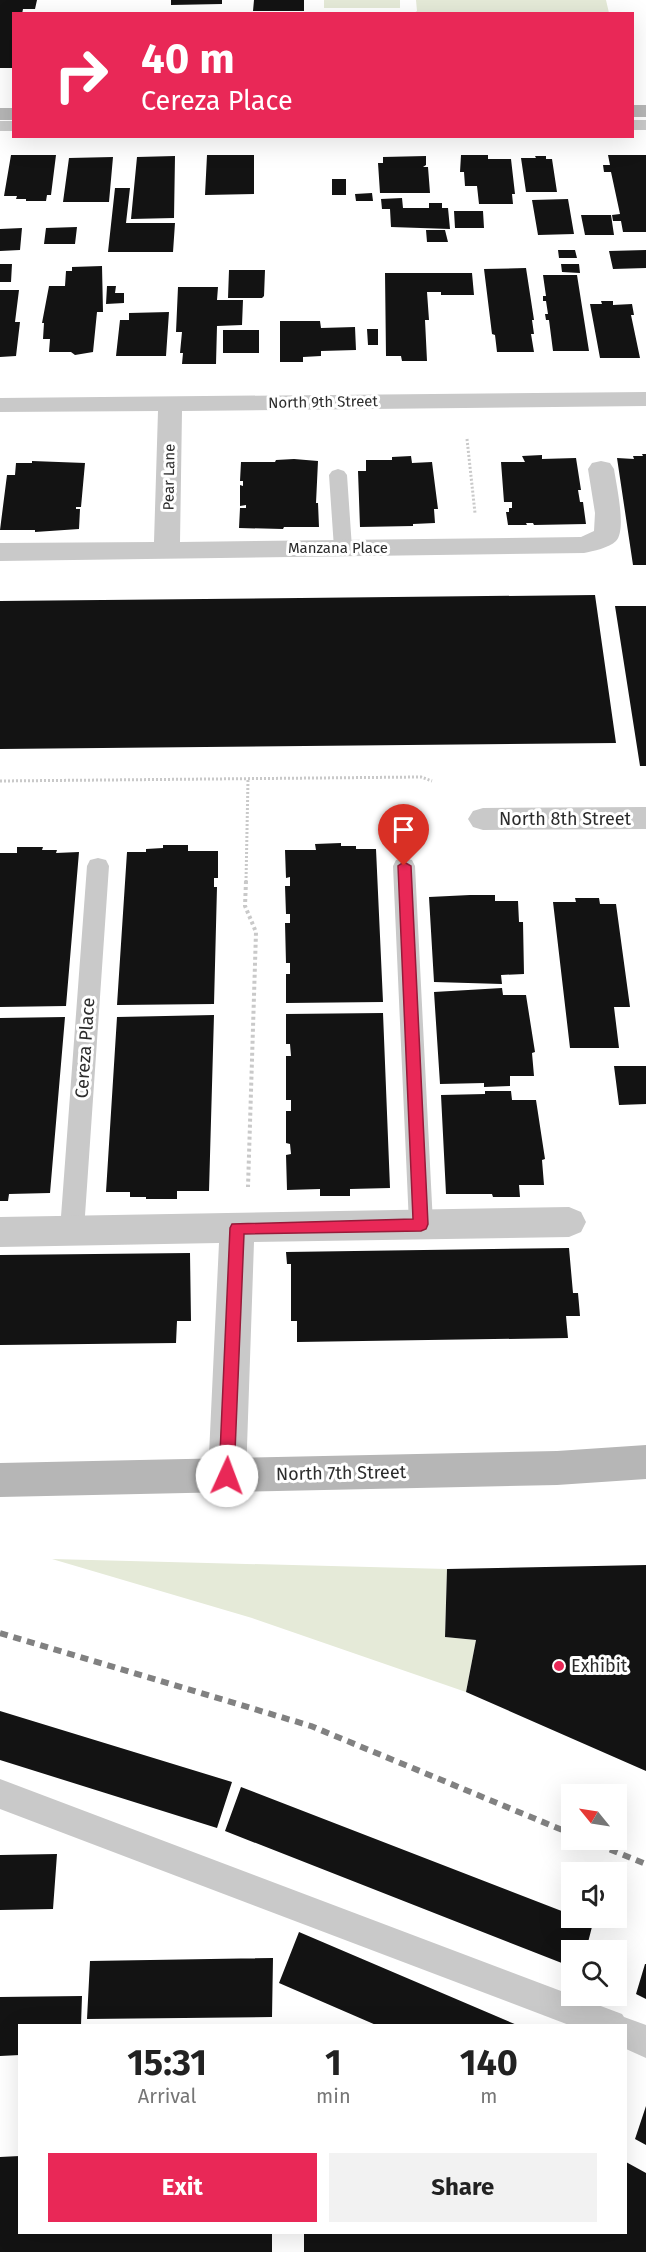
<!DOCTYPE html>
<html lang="en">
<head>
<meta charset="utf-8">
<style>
	:root { --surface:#fff; --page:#f2f2f2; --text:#222; --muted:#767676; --accent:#e92857 }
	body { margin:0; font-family:"Fira Sans",sans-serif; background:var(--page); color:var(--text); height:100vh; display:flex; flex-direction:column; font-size:22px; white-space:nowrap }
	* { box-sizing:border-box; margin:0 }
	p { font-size:20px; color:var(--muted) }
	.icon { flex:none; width:33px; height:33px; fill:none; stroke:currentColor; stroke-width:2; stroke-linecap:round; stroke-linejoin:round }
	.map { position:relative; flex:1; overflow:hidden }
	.details { position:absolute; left:18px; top:2024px; width:609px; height:210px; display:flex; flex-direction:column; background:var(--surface); border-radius:0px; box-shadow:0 6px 24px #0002 }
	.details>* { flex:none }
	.guide { position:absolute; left:12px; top:12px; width:622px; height:126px; border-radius:0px; box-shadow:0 6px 24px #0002; background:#e92857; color:#fff; overflow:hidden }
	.needle { width:39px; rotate:300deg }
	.buttons { position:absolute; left:561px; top:1784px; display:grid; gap:12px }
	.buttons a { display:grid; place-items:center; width:66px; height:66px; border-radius:0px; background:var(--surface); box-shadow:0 6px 24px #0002; font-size:30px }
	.pin { position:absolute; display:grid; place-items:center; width:51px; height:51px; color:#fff; margin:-62px -26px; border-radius:50% 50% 50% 0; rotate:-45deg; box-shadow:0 0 6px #0007 }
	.pin .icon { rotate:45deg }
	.me { position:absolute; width:66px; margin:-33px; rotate:2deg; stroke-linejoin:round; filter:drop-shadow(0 0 4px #0008) }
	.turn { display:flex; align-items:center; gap:21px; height:126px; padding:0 30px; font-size:27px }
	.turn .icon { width:78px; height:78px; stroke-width:2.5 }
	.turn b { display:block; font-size:42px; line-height:51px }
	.eta { display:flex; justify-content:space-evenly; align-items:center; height:102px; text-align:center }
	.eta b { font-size:36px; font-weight:700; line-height:42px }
	.primary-button { display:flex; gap:12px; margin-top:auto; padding:12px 30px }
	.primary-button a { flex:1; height:69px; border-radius:0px; background:var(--accent); color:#fff; font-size:24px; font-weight:700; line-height:69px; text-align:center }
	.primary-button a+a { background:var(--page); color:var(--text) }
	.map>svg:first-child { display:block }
</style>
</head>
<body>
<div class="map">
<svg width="646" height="2252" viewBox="0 0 646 2252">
	<rect width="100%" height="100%" fill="#fff"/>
	<!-- green -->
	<path fill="#e5ead8" d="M324,0H400V8H324Z
		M416,0H606L609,13H414L417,11Z
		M52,1559L447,1569L445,1637L476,1640L466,1692L252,1618Z"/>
	<!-- building -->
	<path fill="#131313" d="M0,0H37L35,9H23L22,14H14V68H0Z
		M171,0H222V4L171,5Z
		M254,0H304V11H253Z
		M11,155H56L51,195H47L46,201H26V199H16L17,196H4Z
		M207,155H254V194L205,195Z
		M461,155H488V159H511L515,194H512L513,204H479L477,186H465L464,172H460Z
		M608,155H646V232H623L621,221H613L612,215L620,214L611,172H604L603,165H610Z
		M175,156L174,218L131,219L137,157Z
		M426,156V165L423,167H428L430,193H380L378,163H383V157Z
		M535,156H546V159H552L557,192H526L521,158H536Z
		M113,157L109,202H63L69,158Z
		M332,179H346V195H332Z
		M115,188H130L126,223H175L173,252H108Z
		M372,193L373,201H356L355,194Z
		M402,198L403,208H429V203H442V208H448L450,229L391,227L390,209H382L381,199Z
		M568,199L574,234L538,235L532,200Z
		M454,211H483L484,228H455Z
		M581,215H611L614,235H585Z
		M77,227L75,244H44L46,228Z
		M22,228L20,250L0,251V229Z
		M426,230H445L448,242H427Z
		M558,250H575L577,258H559Z
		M646,250V268L613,269L609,251Z
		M0,264H12L11,282H0Z
		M561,264H579L580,273L562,272Z
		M102,266L103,312H97L93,352L75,355L71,352H49L50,339H43L44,323H42L49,286H65L66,271H72V267Z
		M526,268L534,320H532L534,334H531L534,352H497L495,335L492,334L484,269Z
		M229,270H265L264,296L262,298H228Z
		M385,273H472L474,295H441V292H427L429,320H425L427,361H402L401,356H386Z
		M543,275H577L589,351H553L549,320H546L545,314H548L546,301H543V296H546Z
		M107,286H116L115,293H124V303L106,304Z
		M178,287H218L217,300H243L242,325L217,326L216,364H182L183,353H180L182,332H176Z
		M0,290H19L15,322H20L16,356L0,357Z
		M601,301H613V305L632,304L634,315H631L640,358H600L590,304H602Z
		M169,312L166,356H116L120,320H129V313Z
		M280,321H320L321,328L355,327L356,350L321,351V356L303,357V362H280Z
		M367,329H378V345H368Z
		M223,330H259V353H223Z
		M642,454H646V565H633L617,458L634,459L633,456H643Z
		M542,455V459L576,458L581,490H578L580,502H583L586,524L534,525L533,523H526L527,525H508L506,512H509V508H512V502H504L501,462H525L522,456Z
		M411,456L412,463L432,462L438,509H434L435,523L413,524V526L360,527L358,471H366V460H392V457Z
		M294,459L318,461L316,503H318L319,527H284L283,529L239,528L240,508H246V505L240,506V485L243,486V481H240L241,462H275L276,460Z
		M32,461L85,463L81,507H76V509H80L79,529L35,532V530H0L7,475H15L16,463H32Z
		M595,595L616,743L0,749V601Z
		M615,606H646V766H640Z
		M341,843V846H356V849H376L383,1002L286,1003V974H290V963H286L285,923H290V914H286L285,886H290V877L286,878L285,850H316L315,844Z
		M163,845H188V851H218V878H214V887H217L214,1004L117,1005L127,852H146V849L163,848Z
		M17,847H43L42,850H57L56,853L79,852L66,1006L0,1007V853H17Z
		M470,895H495V901H518L519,922H523L524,974L501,975L502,984L434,982L429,897Z
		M575,898H599L600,904H616L630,1007H614L619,1048H570L553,902H576Z
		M502,988L503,995H526L535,1052L532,1053L534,1076H510V1086L484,1087V1083L440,1084L434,992Z
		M383,1013L390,1188L350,1189V1196H320V1189L287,1190L286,1155L291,1154L290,1144L286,1143V1111H291V1100H286V1056H291L290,1044H286V1014Z
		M214,1015L209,1191H177V1199H146V1197H130V1192H106L117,1017Z
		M65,1017L50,1193L9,1194L8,1201H0V1018Z
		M614,1066H646V1104L619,1105Z
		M485,1091H511L512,1100H536L545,1159L542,1160L544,1185H519L520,1197H493L492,1194H446L441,1095L485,1094Z
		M569,1248L573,1293H578L580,1316H566L568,1338L297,1342V1321H291V1264H287L286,1252Z
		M190,1253L191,1321H177L176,1343L0,1345V1255Z
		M646,1565V1771L466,1692L476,1640L445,1637L447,1569Z
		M0,1711L232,1782L217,1828L0,1760Z
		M241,1787L572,1915V1917L593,1923L586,1950H572V1967L225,1831Z
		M57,1854L53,1909L0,1910V1855Z
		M299,1932L517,2025H376L279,1983Z
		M273,1958L272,2017L87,2019L90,1961Z
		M645,1964H646V1999L636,1994Z
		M82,1996L81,2025H20V2055L0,2056V1997Z
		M646,2106V2145L635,2139Z
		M20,2156V2232H272V2252H0V2157Z
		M626,2162L646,2173V2252H304V2232H626Z"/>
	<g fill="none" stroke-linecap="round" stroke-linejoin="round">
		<!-- path-far1 -->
		<path stroke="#c9c9c9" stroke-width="3" stroke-dasharray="2 2" stroke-linecap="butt" d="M467,439L475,513
			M0,781L421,777L432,781
			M246,882L248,779"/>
		<!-- path -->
		<path stroke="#c9c9c9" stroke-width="4" stroke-dasharray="3 3" stroke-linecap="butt" d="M246,881L245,906L256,932L248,1187"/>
		<!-- lane -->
		<path fill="#c9c9c9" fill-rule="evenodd" d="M633,120H646V130H633Z
			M0,121H14V131H0Z
			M338,469L344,471L347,475L352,548L350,552L343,554L336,552L334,548L329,475L332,471Z
			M98,858L106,860L109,866L84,1230L81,1238L72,1241L63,1238L60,1230L87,866L90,860Z
			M404,858L412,860L415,866L433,1224L430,1232L421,1235L412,1232L409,1224L393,866L396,860Z
			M0,1779L622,2014L624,2017L646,2025V2058L626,2049V2025H569L0,1809Z"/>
		<!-- street -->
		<path fill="#c9c9c9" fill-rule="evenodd" d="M646,392V406L182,411L180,542L581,537L594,531L595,513L588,469L592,463L601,461L610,463L614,469C616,484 627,530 616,541C609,548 593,551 584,553L0,561V543L154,542L158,411L0,412V398Z
			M646,807V829L483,830L473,827L468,819L473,811L483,808Z
			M569,1207L581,1212L586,1222L581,1232L569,1237L254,1242L246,1476L240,1488L227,1493L214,1488L208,1476L219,1243L0,1247V1217Z"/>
		<!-- secondary -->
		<path fill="#b6b6b6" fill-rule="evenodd" d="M633,105H646V117H633Z
			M0,108H14V120H0Z
			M646,1445V1479L557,1485L0,1497V1463L557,1451Z"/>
		<!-- rail -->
		<path stroke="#818181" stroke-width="6" stroke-dasharray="8 6" stroke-linecap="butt" d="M0,1633L311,1726L572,1834
			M584,1839L646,1864"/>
	</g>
	<!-- route -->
	<path fill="#e92857" stroke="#971a39" stroke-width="1.5" d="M404,862L411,866L428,1224L426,1229L421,1231L244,1234L234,1476L232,1481L227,1483L221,1481L219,1476L230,1228L232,1224L413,1219L398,866Z"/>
	<!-- markers -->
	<circle fill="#e92857" stroke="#fff" stroke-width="2" cx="559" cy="1666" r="6"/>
	<g text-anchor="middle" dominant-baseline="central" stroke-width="6" stroke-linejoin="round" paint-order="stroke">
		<!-- far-street labels -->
		<g font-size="15" fill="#2c2c2c" stroke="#fff">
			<text transform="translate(323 402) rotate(-1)">North 9th Street</text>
			<text transform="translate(169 477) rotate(-89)">Pear Lane</text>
			<text x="338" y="548">Manzana Place</text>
		</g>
		<!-- street labels -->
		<g font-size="18" fill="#2c2c2c" stroke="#fff">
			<text x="565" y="819">North 8th Street</text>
			<text transform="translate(85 1048) rotate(-86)">Cereza Place</text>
			<text transform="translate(341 1473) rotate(-1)">North 7th Street</text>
		</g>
		<!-- poi labels -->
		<g font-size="18" fill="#2c2c2c" stroke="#fff" text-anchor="start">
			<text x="571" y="1666">Exhibit</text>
		</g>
	</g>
</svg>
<div class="buttons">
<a><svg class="needle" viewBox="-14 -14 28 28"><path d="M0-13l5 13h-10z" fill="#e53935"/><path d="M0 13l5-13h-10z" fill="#767676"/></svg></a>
<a><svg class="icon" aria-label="sound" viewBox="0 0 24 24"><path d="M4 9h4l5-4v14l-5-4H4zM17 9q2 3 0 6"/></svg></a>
<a><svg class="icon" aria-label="search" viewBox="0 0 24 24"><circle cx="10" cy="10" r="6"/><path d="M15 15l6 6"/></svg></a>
</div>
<div class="pin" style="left:404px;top:866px;background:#d93025"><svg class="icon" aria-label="arrive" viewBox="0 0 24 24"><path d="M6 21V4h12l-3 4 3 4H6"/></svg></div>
<svg class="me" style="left:227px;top:1476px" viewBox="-20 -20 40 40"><circle r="19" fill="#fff"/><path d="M0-13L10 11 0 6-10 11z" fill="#e92857"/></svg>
<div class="guide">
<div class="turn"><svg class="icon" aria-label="right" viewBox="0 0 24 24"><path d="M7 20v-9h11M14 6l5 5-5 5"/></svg><div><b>40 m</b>Cereza Place</div></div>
</div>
<section class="details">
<div class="eta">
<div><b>15:31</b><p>Arrival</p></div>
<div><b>1</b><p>min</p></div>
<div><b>140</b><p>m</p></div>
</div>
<div class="primary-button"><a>Exit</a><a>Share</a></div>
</section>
</div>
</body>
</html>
